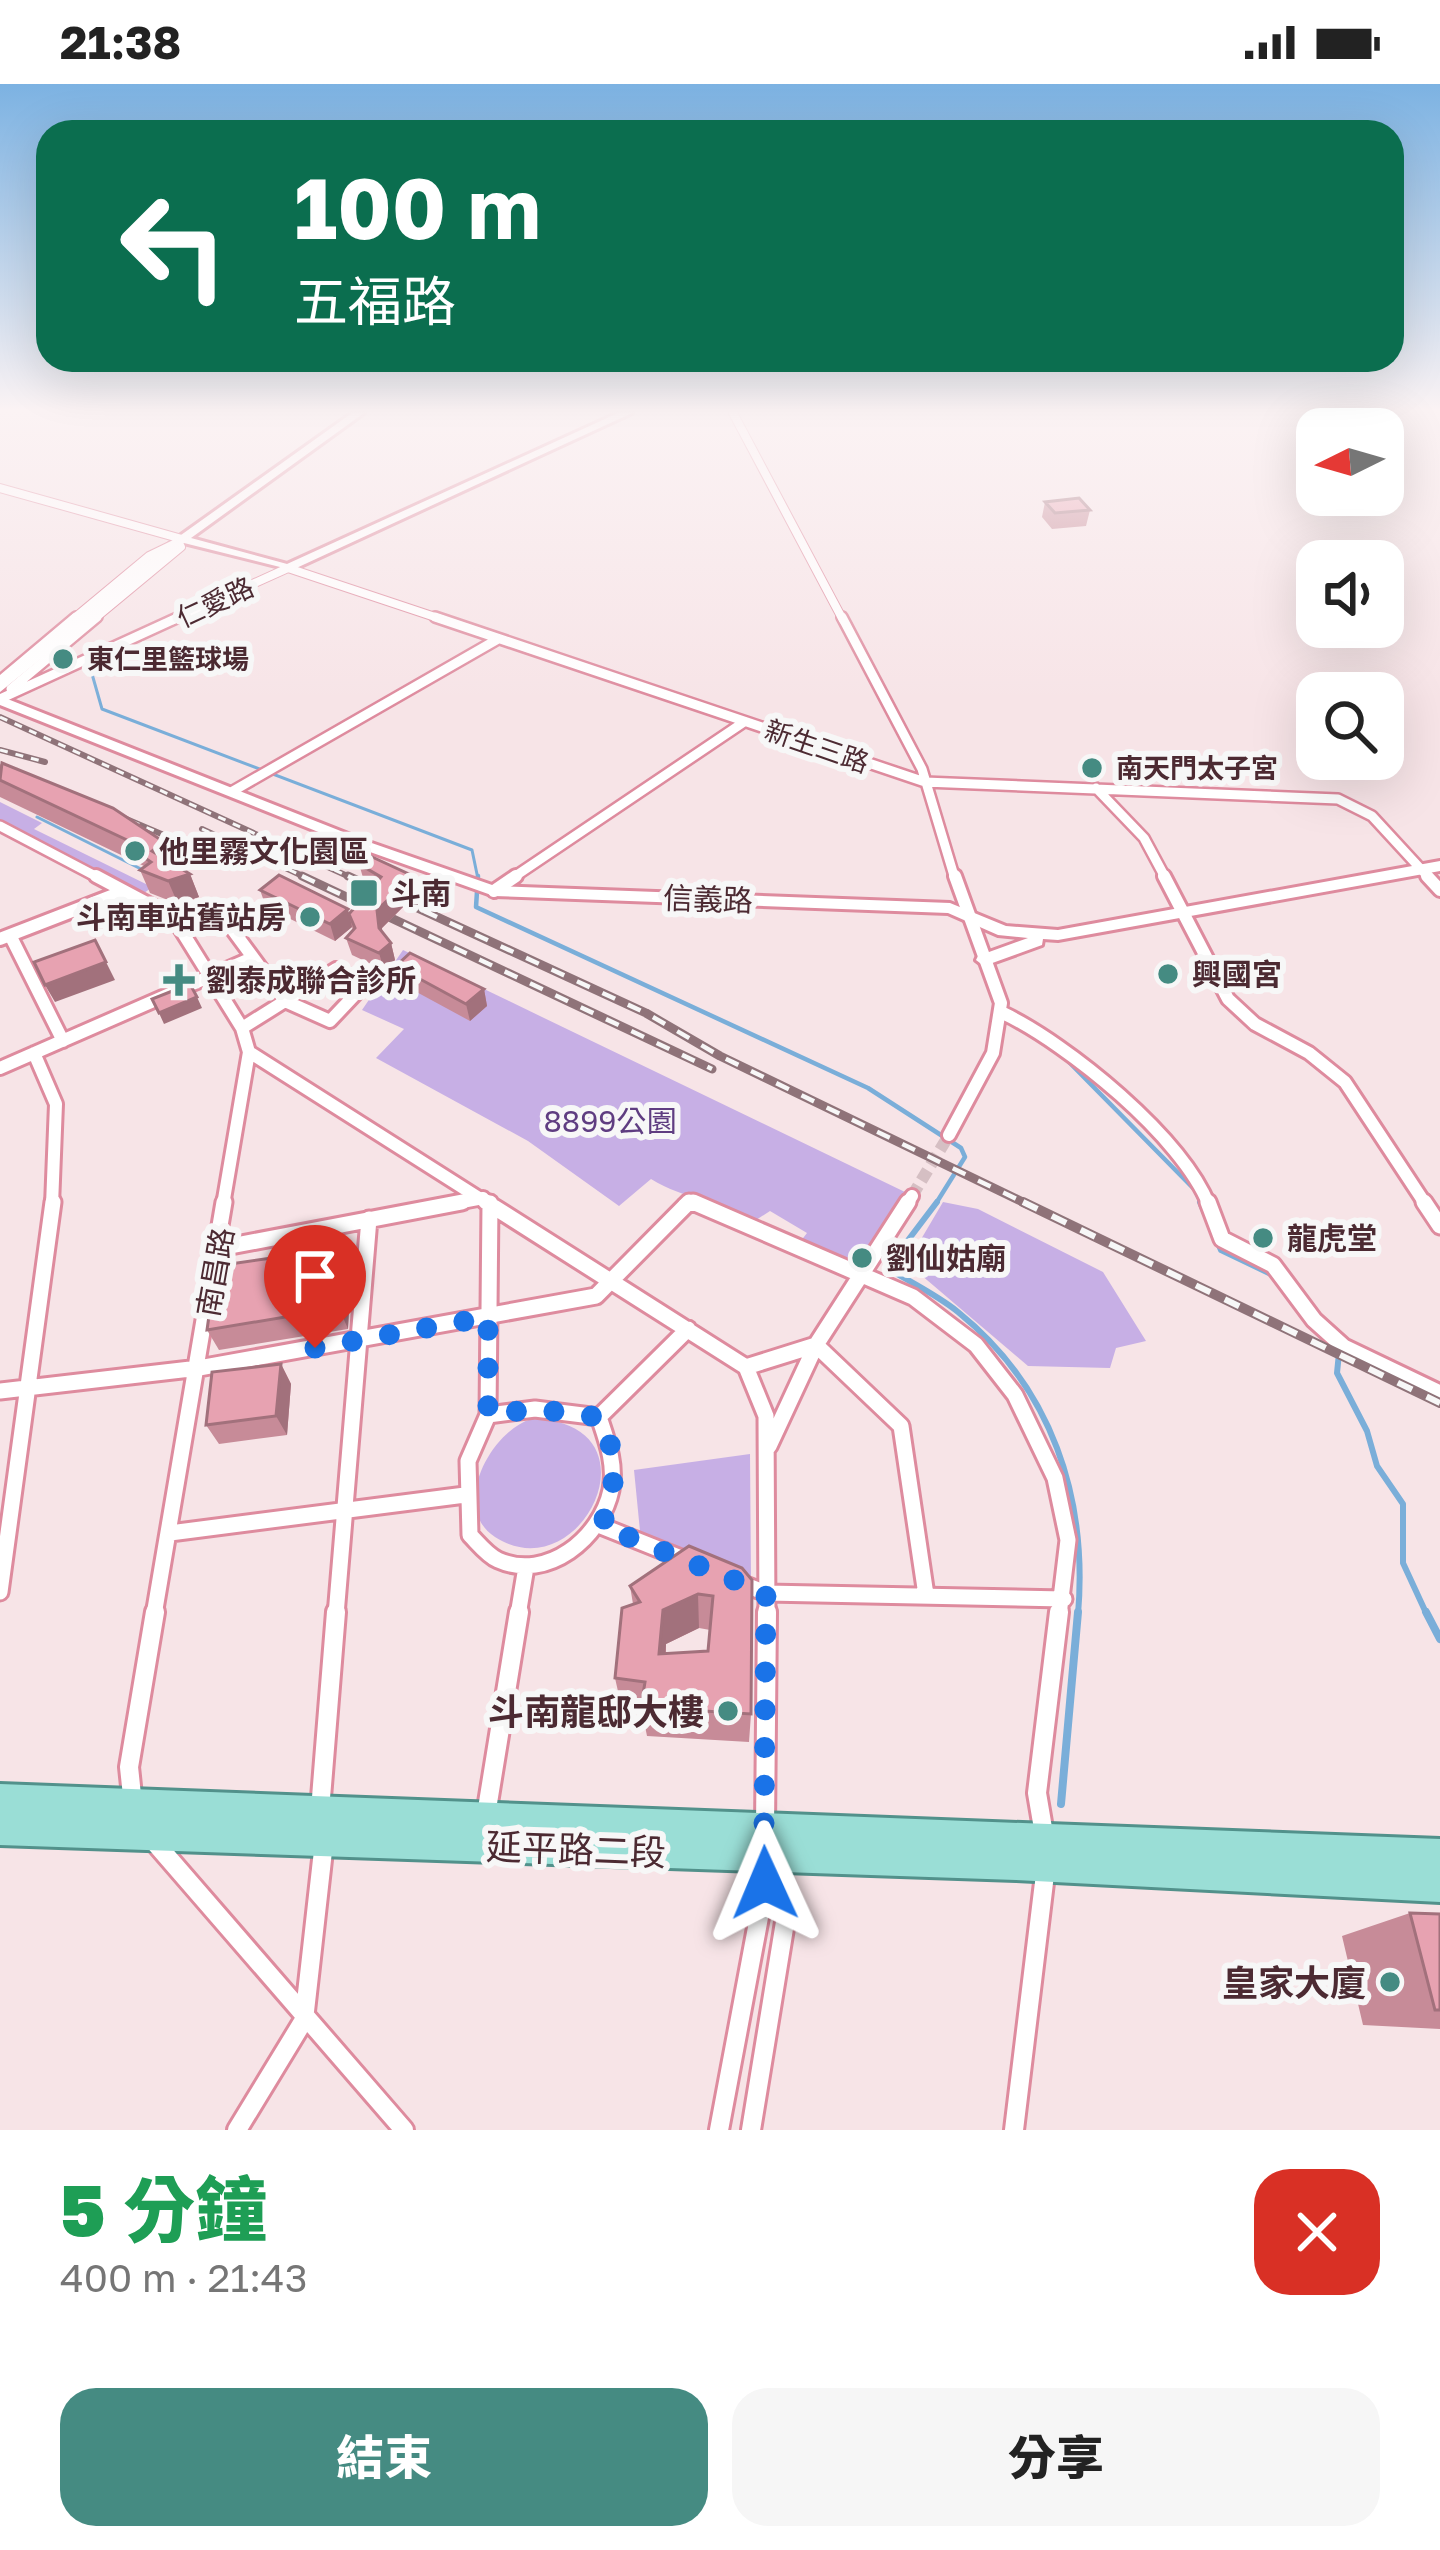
<!DOCTYPE html>
<html lang="zh-TW">
<head>
<meta charset="utf-8">
<style>
	:root { --surface:#fff; --page:#f6f6f6; --text:#222; --muted:#767676; --accent:#458b82 }
	body { margin:0; font-family:"Golos Text","Noto Sans TC",sans-serif; background:var(--page); color:var(--text); height:100vh; display:flex; flex-direction:column; font-size:45px; white-space:nowrap }
	* { box-sizing:border-box; margin:0 }
	p { font-size:39px; color:var(--muted) }
	.icon { flex:none; width:66px; height:66px; fill:none; stroke:currentColor; stroke-width:2; stroke-linecap:round; stroke-linejoin:round }
	.map { position:relative; height:2046px; overflow:hidden }
	.side { display:flex; flex-direction:column; background:var(--surface); flex:1 }
	.side>* { flex:none }
	.guide { position:absolute; left:36px; top:36px; width:1368px; height:252px; border-radius:36px; box-shadow:0 12px 48px #0002; background:#0b6e4f; color:#fff; overflow:hidden }
	.needle { width:78px; rotate:265deg }
	.buttons { position:absolute; left:1296px; top:324px; display:grid; gap:24px }
	.buttons a { display:grid; place-items:center; width:108px; height:108px; border-radius:24px; background:var(--surface); box-shadow:0 12px 48px #0002; font-size:60px }
	.pin { position:absolute; display:grid; place-items:center; width:102px; height:102px; color:#fff; margin:-123px -51px; border-radius:50% 50% 50% 0; rotate:-45deg; box-shadow:0 0 12px #0007 }
	.pin .icon { rotate:45deg }
	.me { position:absolute; width:132px; margin:-66px; rotate:359deg; stroke-linejoin:round; filter:drop-shadow(0 0 9px #0008) }
	.turn { display:flex; align-items:center; gap:42px; height:252px; padding:0 60px; font-size:54px }
	.turn .icon { width:156px; height:156px; stroke-width:2.5 }
	.turn b { display:block; font-size:84px; line-height:102px }
	.round { display:grid; place-items:center; flex:none; width:126px; height:126px; border-radius:36px; background:var(--page) }
	.overview { display:flex; align-items:center; justify-content:space-between; height:204px; padding:0 60px }
	h1 { font-size:72px; font-weight:800; line-height:90px; color:#1e9e55 }
	.button { display:flex; gap:24px; margin-top:auto; padding:24px 60px }
	.button a { flex:1; height:138px; border-radius:36px; background:var(--accent); color:#fff; font-size:48px; font-weight:800; line-height:138px; text-align:center }
	.button a+a { background:var(--page); color:var(--text) }
	.status { display:flex; justify-content:space-between; align-items:center; height:84px; padding:0 60px; background:var(--surface); direction:ltr }
	.status svg { height:33px; fill:currentColor }
	.map>svg:first-child { display:block }
</style>
</head>
<body>
<div class="status"><b>21:38</b><svg viewBox="0 0 49 12"><path d="M0 12V9h3v3zM5 12V6h3v6zM10 12V3h3v9zM15 12V0h3v12zM26 1h20v11H26zM47 4h2v5h-2z"/></svg></div>
<div class="map">
<svg width="1440" height="2046" viewBox="0 0 1440 2046">
	<rect width="100%" height="100%" fill="#f7e4e7"/>
	<!-- green -->
	<path fill="#c7afe5" d="M0,718L42,739L34,745L152,803L143,810L0,736Z
		M403,866L905,1108L857,1186L800,1158L807,1149L770,1127L756,1136C721,1117 685,1116 651,1095L619,1122L528,1057L376,974L404,945L362,926Z
		M943,1118L978,1125L1103,1188L1146,1257L1116,1264L1110,1284L1028,1282L907,1179Z
		M531,1335C664,1336 582,1509 495,1453C450,1424 490,1348 531,1335Z
		M750,1370L751,1493L640,1447L634,1386Z"/>
	<g fill="none" stroke-linecap="round" stroke-linejoin="round">
		<!-- stream-far3 -->
		<path stroke="#7aaed9" stroke-width="3" d="M90,583L102,625L472,766L478,795
			M37,733L145,787"/>
		<!-- stream-far2 -->
		<path stroke="#7aaed9" stroke-width="4.5" d="M478,792L476,823L868,1004L961,1064L965,1073L935,1121
			M1065,974L1195,1106L1202,1121"/>
		<!-- stream-far1 -->
		<path stroke="#7aaed9" stroke-width="6" d="M937,1118L887,1184C910,1198 937,1211 958,1228C1052,1304 1088,1414 1078,1531
			M1200,1118L1221,1166L1271,1190
			M1302,1230L1339,1269L1337,1289L1367,1347L1377,1382L1403,1420V1479L1427,1531"/>
		<!-- stream -->
		<path stroke="#7aaed9" stroke-width="8" d="M1426,1528L1440,1555
			M1061,1720L1078,1528"/>
		<!-- street-tunnel -->
		<path stroke="#d5bfc3" stroke-width="12" stroke-dasharray="12 6" stroke-linecap="butt" d="M912,1112L949,1051"/>
		<defs>
			<path id="street-far4" d="M733,329L843,536
				M0,404L182,455
				M72,536L149,472L178,458
				M93,536L181,463L178,458
				M173,536L288,484L444,536"/>
			<path id="street-far3" d="M435,533L925,698L1338,715L1372,732L1430,795
				M842,533L922,685L955,795
				M0,597L76,533
				M11,605L97,533
				M0,615L179,533
				M1096,704L1144,754L1166,795
				M233,707L498,555
				M0,742L101,795
				M511,795L744,638"/>
			<path id="street-far2" d="M96,792L173,833L242,944L249,968L223,1121
				M1164,792L1228,915L1255,940L1309,969L1345,998L1426,1121
				M1427,792L1440,806
				M494,807L516,792
				M173,833L199,823L218,826L285,917
				M10,851L63,957
				M0,855L124,807
				M336,885L365,900L330,937L285,917Z
				M1003,929C1069,961 1181,1052 1209,1121
				M242,944L285,917
				M249,968L490,1121
				M34,969L56,1020L52,1121
				M0,984L252,874
				M949,1051L993,969L1001,919L955,792
				M446,1121L483,1114
				M684,1121H700
				M906,1121L912,1112"/>
			<path id="street-far1" d="M486,1118L746,1283L766,1332L767,1531
				M693,1118L913,1213L976,1261L1015,1311L1055,1394L1068,1456L1059,1531
				M1208,1118L1222,1155L1273,1181L1314,1236L1344,1263L1440,1309
				M1424,1118L1440,1142
				M220,1164L462,1118
				M746,1283L816,1261L901,1342L926,1511
				M0,1307L199,1284L596,1212L689,1118
				M535,1325L599,1333C607,1357 616,1380 611,1406C601,1454 547,1498 498,1476C487,1471 478,1459 470,1451L468,1377L488,1331Z
				M488,1331L490,1119
				M599,1333L688,1245
				M769,1362L816,1261L908,1118
				M601,1442L686,1476
				M170,1449L465,1411
				M738,1498L766,1509L1064,1515
				M0,1508L53,1118
				M154,1531L224,1118
				M336,1531L369,1135
				M518,1531L526,1483"/>
			<path id="street" d="M133,1721L129,1683L155,1528
				M320,1726L336,1528
				M486,1731L519,1528
				M765,1744L767,1528
				M151,1754L404,2046
				M1045,1756L1037,1709L1059,1528
				M237,2046L304,1936L324,1758
				M719,2046L769,1780
				M751,2046L786,1832L771,1776
				M1014,2046L1046,1782"/>
			<path id="secondary" d="M352,329H364L191,454L287,480L618,329H632L292,486L184,459L0,608V598L174,456Z
				M0,612L366,757L495,802L950,819L1006,842L1058,846L1440,777V787L1058,856L1043,855L1042,861L984,882L976,876L978,872L1028,854L998,851L948,829L494,812L356,763L0,621Z"/>
			<path id="primary" d="M0,1700L1440,1755V1818L1016,1796L0,1761Z"/>
		</defs>
		<!-- street-far4 casing -->
		<use href="#street-far4" stroke="#de8b9e" stroke-width="10"/>
		<!-- street-far3 casing -->
		<use href="#street-far3" stroke="#de8b9e" stroke-width="14"/>
		<!-- street-far2 casing -->
		<use href="#street-far2" stroke="#de8b9e" stroke-width="18"/>
		<!-- street-far1 casing -->
		<use href="#street-far1" stroke="#de8b9e" stroke-width="21"/>
		<!-- street casing -->
		<use href="#street" stroke="#de8b9e" stroke-width="24"/>
		<!-- secondary casing -->
		<use href="#secondary" stroke="#de8b9e" stroke-width="6"/>
		<!-- primary casing -->
		<use href="#primary" stroke="#52918b" stroke-width="6"/>
		<!-- street-far4 -->
		<use href="#street-far4" stroke="#fff" stroke-width="8"/>
		<!-- street-far3 -->
		<use href="#street-far3" stroke="#fff" stroke-width="9"/>
		<!-- street-far2 -->
		<use href="#street-far2" stroke="#fff" stroke-width="12"/>
		<!-- street-far1 -->
		<use href="#street-far1" stroke="#fff" stroke-width="15"/>
		<!-- street -->
		<use href="#street" stroke="#fff" stroke-width="18"/>
		<!-- secondary -->
		<use href="#secondary" fill="#fff" fill-rule="evenodd"/>
		<!-- primary -->
		<use href="#primary" fill="#9aded6" fill-rule="evenodd"/>
		<defs>
			<path id="rail-far2" d="M0,633L354,795
				M0,666L45,678
				M117,731L227,778
				M202,745L309,795"/>
			<path id="rail-far1" d="M302,792L712,985
				M348,792L646,929L720,972L1029,1121"/>
			<path id="rail" d="M1023,1118L1440,1319"/>
		</defs>
		<!-- rail-far2 casing -->
		<use href="#rail-far2" stroke="#8f7379" stroke-width="6"/>
		<!-- rail-far1 casing -->
		<use href="#rail-far1" stroke="#8f7379" stroke-width="9"/>
		<!-- rail casing -->
		<use href="#rail" stroke="#8f7379" stroke-width="10"/>
		<!-- rail-far2 -->
		<use href="#rail-far2" stroke="#f7f7f7" stroke-width="3" stroke-dasharray="8" stroke-linecap="butt"/>
		<!-- rail-far1 -->
		<use href="#rail-far1" stroke="#f7f7f7" stroke-width="4.5" stroke-dasharray="14" stroke-linecap="butt"/>
		<!-- rail -->
		<use href="#rail" stroke="#f7f7f7" stroke-width="6" stroke-dasharray="16" stroke-linecap="butt"/>
	</g>
	<!-- wall -->
	<path fill="#c78b98" fill-rule="evenodd" d="M1045,418L1090,426L1086,442L1052,445L1042,433Z
		M0,680L190,790L199,813L178,820L150,809L140,786L144,782L0,713Z
		M359,780L413,792L417,809L382,844V849L391,859L395,876L384,886L352,871L346,854L353,846L352,843L335,857L266,823L260,806L350,829L373,802L364,797Z
		M396,882L484,905L487,922L470,937L400,899Z
		M342,1164L351,1185L348,1245L219,1266L207,1246Z
		M281,1280L291,1300L287,1351L219,1360L206,1341Z
		M742,1484L751,1630L749,1658L647,1652L642,1627L622,1625L615,1594L633,1520L630,1502ZM699,1544L710,1546L708,1567L666,1570V1560Z
		M1410,1829L1440,1830V1945L1363,1941L1342,1852Z"/>
	<!-- shaded-wall -->
	<path fill="#a2717c" d="M164,758L174,780L152,767Z
		M190,790L199,813L178,820L168,797Z
		M413,792L417,809L382,844L383,861L379,844L377,826Z
		M348,825L352,843L335,857L330,840Z
		M95,856L115,896L55,918L45,901Z
		M391,859L395,876L384,886L379,869Z
		M484,905L487,922L470,937L466,920Z
		M197,913L202,924L164,940L159,929Z
		M342,1164L351,1185L348,1245L339,1224Z
		M281,1280L291,1300L287,1351L276,1332Z
		M698,1510L699,1544L666,1560L663,1602L659,1570L663,1526Z"/>
	<!-- building -->
	<path fill="#e7a2b1" stroke="#a2717c" stroke-width="3" fill-rule="evenodd" d="M1079,414L1090,426L1055,429L1045,418Z
		M2,679L113,724L164,758L152,767L190,790L168,797L140,786L151,778L139,770L146,765L0,696Z
		M370,772L413,792L377,826L379,844L391,859L379,869L346,854L355,844L349,830L381,793L359,780Z
		M279,791L348,825L330,840L260,806Z
		M95,856L106,878L45,901L34,878Z
		M410,869L484,905L466,920L396,882Z
		M190,900L197,913L159,929L152,915Z
		M342,1164L339,1224L207,1246L216,1182Z
		M281,1280L276,1332L206,1341L212,1288Z
		M689,1462L742,1484L752,1496L751,1630L641,1623L645,1598L615,1594L622,1524L640,1518L630,1502ZM698,1510L713,1512L708,1567L659,1570L663,1526Z
		M1410,1829L1440,1830V1926H1435Z"/>
	<!-- sky -->
	<linearGradient id="sky" x2="0" y2="1"><stop stop-color="#7cb2e2"/><stop offset="0.53" stop-color="#fbf3f4"/><stop offset="1" stop-color="#fbf3f4" stop-opacity="0"/></linearGradient>
	<rect width="1440" height="616" fill="url(#sky)"/>
	<g fill="none" stroke-linecap="round" stroke-linejoin="round">
		<!-- route -->
		<path stroke="#1a73e8" stroke-width="21" stroke-dasharray="0 37.8" d="M315,1264L488,1233V1331L535,1325L599,1333C618,1366 618,1406 601,1442L766,1509L764,1741L770,1773L765,1799"/>
	</g>
	<!-- markers -->
	<g fill="#458b82" stroke="#f7f7f7" stroke-width="4.5">
		<circle cx="63" cy="575" r="12"/>
		<circle cx="1092" cy="684" r="12"/>
		<circle cx="135" cy="767" r="12"/>
		<rect x="349" y="794" width="30" height="30" rx="6"/>
		<circle cx="310" cy="833" r="12"/>
		<circle cx="1168" cy="890" r="12"/>
		<path d="M173 878h12v12h12v12h-12v12h-12v-12h-12v-12h12z"/>
		<circle cx="1263" cy="1154" r="12"/>
		<circle cx="862" cy="1174" r="12"/>
		<circle cx="728" cy="1627" r="12"/>
		<circle cx="1390" cy="1898" r="12"/>
	</g>
	<g text-anchor="middle" dominant-baseline="central" stroke-width="12" stroke-linejoin="round" paint-order="stroke">
		<!-- far-street labels -->
		<g font-size="27" fill="#4c2a32" stroke="#f7f7f7">
			<text transform="translate(215 518) rotate(-25)">仁愛路</text>
			<text transform="translate(817 662) rotate(19)">新生三路</text>
		</g>
		<!-- far-poi labels -->
		<g font-size="27" font-weight="bold" fill="#4c2a32" stroke="#f7f7f7" text-anchor="start">
			<text x="87" y="575">東仁里籃球場</text>
			<text x="1116" y="684">南天門太子宮</text>
		</g>
		<!-- poi labels -->
		<g font-size="30" font-weight="bold" fill="#4c2a32" stroke="#f7f7f7" text-anchor="start">
			<text x="159" y="767">他里霧文化園區</text>
			<text x="391" y="809">斗南</text>
			<text x="286" y="833" text-anchor="end">斗南車站舊站房</text>
			<text x="1192" y="890">興國宮</text>
			<text x="206" y="896">劉泰成聯合診所</text>
			<text x="1287" y="1154">龍虎堂</text>
			<text x="886" y="1174">劉仙姑廟</text>
		</g>
		<!-- street labels -->
		<g font-size="30" fill="#4c2a32" stroke="#f7f7f7">
			<text transform="translate(708 815) rotate(2)">信義路</text>
			<text transform="translate(215 1188) rotate(-80)">南昌路</text>
		</g>
		<!-- park labels -->
		<g font-size="30" fill="#5f3d81" stroke="#f7f7f7">
			<text x="610" y="1037">8899公園</text>
		</g>
		<!-- near-poi labels -->
		<g font-size="36" font-weight="bold" fill="#4c2a32" stroke="#f7f7f7" text-anchor="end">
			<text x="704" y="1627">斗南龍邸大樓</text>
			<text x="1366" y="1898">皇家大廈</text>
		</g>
		<!-- near-street labels -->
		<g font-size="36" fill="#4c2a32" stroke="#f7f7f7">
			<text transform="translate(576 1765) rotate(2)">延平路二段</text>
		</g>
	</g>
</svg>
<div class="buttons">
<a><svg class="needle" viewBox="-14 -14 28 28"><path d="M0-13l5 13h-10z" fill="#e53935"/><path d="M0 13l5-13h-10z" fill="#767676"/></svg></a>
<a><svg class="icon" aria-label="sound" viewBox="0 0 24 24"><path d="M4 9h4l5-4v14l-5-4H4zM17 9q2 3 0 6"/></svg></a>
<a><svg class="icon" aria-label="search" viewBox="0 0 24 24"><circle cx="10" cy="10" r="6"/><path d="M15 15l6 6"/></svg></a>
</div>
<div class="pin" style="left:315px;top:1264px;background:#d93025"><svg class="icon" aria-label="arrive" viewBox="0 0 24 24"><path d="M6 21V4h12l-3 4 3 4H6"/></svg></div>
<svg class="me" style="left:765px;top:1799px" viewBox="-20 -20 40 40"><path d="M0-17L14 15 0 8-14 15z" fill="#1a73e8" stroke="#fff" stroke-width="4"/></svg>
<div class="guide">
<div class="turn"><svg class="icon" aria-label="left" viewBox="0 0 24 24"><path d="M17 20v-9H6M10 6l-5 5 5 5"/></svg><div><b>100 m</b>五福路</div></div>
</div>
</div>
<section class="side">
<div class="overview"><div><h1>5 分鐘</h1><p>400 m · 21:43</p></div><a class="round" style="background:#d93025;color:#fff"><svg class="icon" aria-label="close" viewBox="0 0 24 24"><path d="M6 6l12 12M18 6L6 18"/></svg></a></div>
<div class="button"><a>結束</a><a>分享</a></div>
</section>
</body>
</html>
